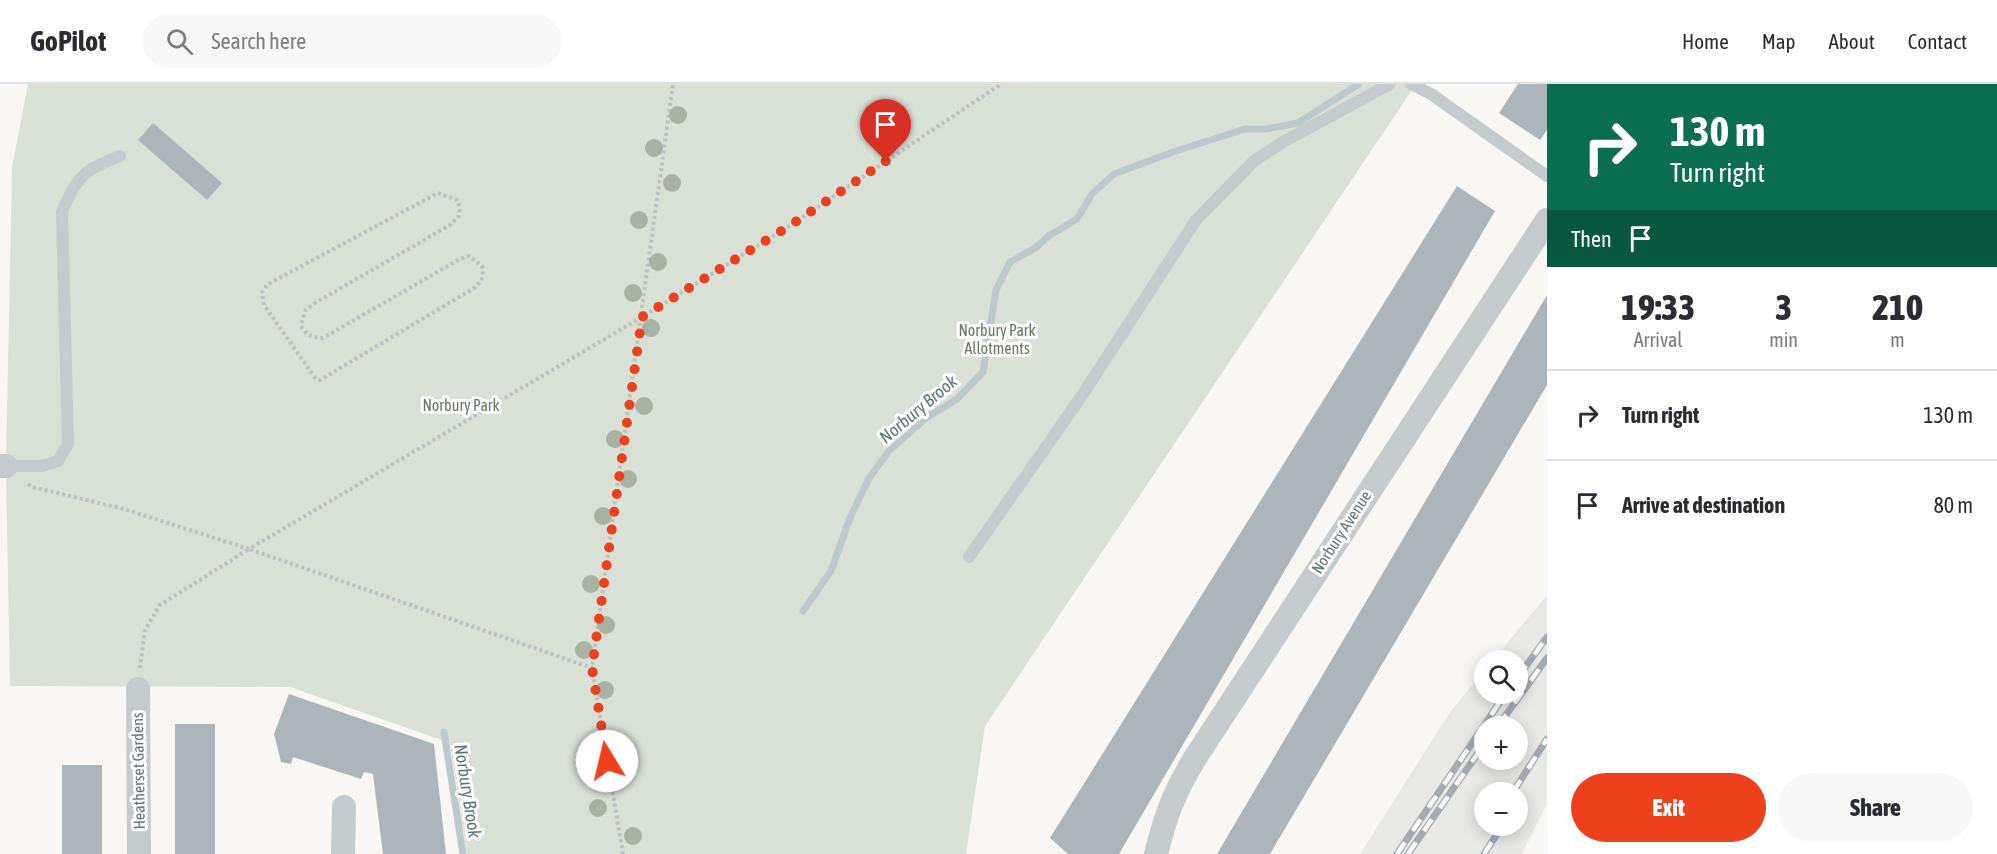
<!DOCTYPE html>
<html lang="en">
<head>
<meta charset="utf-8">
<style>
	:root { --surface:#fff; --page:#f7f7f7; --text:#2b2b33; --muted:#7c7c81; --line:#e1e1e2; --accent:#ee401d }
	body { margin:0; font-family:"Asap Condensed",sans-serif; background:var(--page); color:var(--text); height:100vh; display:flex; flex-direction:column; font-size:22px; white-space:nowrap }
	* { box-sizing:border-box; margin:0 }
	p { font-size:20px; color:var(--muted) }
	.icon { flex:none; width:33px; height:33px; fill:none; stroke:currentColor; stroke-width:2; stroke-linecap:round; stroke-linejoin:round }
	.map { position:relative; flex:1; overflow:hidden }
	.details { display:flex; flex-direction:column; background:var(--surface); width:450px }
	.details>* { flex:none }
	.top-card { background:#0b6e4f; color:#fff; overflow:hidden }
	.buttons { position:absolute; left:1474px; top:566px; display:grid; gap:12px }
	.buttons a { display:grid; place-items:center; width:54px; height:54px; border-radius:50%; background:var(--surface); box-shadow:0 3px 15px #0003; font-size:30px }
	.pin { position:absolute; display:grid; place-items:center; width:51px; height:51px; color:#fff; margin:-62px -26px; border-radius:50% 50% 50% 0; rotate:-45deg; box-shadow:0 0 6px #0007 }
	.pin .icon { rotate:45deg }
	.me { position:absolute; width:66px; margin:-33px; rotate:351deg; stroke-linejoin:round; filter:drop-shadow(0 0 4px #0008) }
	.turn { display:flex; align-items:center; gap:21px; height:126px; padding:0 24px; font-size:27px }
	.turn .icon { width:78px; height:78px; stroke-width:2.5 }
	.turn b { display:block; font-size:42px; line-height:51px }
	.then { display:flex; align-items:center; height:57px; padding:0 24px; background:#0003; gap:12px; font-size:22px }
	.eta { display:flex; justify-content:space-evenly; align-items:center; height:102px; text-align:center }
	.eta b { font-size:36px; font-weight:800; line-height:42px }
	.primary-button { display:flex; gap:12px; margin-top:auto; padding:12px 24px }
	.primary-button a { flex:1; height:69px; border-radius:36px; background:var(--accent); color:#fff; font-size:24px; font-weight:800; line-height:69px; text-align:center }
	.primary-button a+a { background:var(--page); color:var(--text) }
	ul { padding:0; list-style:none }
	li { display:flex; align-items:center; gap:18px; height:90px; padding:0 24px; border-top:2px solid var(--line) }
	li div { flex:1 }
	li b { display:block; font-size:22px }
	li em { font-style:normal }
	header { display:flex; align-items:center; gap:36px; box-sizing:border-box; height:84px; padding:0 30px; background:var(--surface); border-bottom:2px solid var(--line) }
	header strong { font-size:28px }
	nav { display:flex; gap:33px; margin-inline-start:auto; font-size:21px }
	.search { width:420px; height:54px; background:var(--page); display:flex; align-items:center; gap:15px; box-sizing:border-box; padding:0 21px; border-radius:33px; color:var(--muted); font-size:22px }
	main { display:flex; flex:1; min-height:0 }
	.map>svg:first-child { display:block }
</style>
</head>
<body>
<header>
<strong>GoPilot</strong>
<div class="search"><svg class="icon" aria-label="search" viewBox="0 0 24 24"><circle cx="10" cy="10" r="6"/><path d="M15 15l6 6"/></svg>Search here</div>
<nav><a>Home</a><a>Map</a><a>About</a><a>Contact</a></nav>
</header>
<main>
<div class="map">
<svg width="1547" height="770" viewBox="0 0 1547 770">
	<rect width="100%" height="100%" fill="#f8f7f4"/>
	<!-- built -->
	<path fill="#e8e9e7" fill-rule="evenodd" d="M1547,511V720L1522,770H1360L1450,628L1485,586V609H1518V576H1493ZM1485,642H1518V675H1485ZM1485,708H1518V741H1485Z"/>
	<!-- green -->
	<path fill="#d9e0d5" d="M28,0H1416L985,642L966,770H467L450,659L290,603L10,602L6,382L12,83Z"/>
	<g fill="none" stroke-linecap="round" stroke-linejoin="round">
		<!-- stream -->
		<path stroke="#bbc9cd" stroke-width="7" d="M803,527L831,487L850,434L869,394L889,367L926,334L957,315L983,288L996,206L1010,178L1035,164L1050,151L1077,135L1092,110L1114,90L1173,68L1245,45H1266L1298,39L1359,0
			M444,648L463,770"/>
	</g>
	<!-- building -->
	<path fill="#abb5ba" d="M1518,0H1547V46L1540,56L1499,29Z
		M153,39L222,99L207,116L138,56Z
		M1457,102L1495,127L1119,770H1068L1050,754Z
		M1547,211V301L1270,770H1217Z
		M289,610L434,660L446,770H383L373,690L364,688L361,695L293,673L291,680L281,678L274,650Z
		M175,640H215V770H175Z
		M62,681H102V770H62Z"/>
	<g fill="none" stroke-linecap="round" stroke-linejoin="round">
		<!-- path -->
		<path stroke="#bec1c3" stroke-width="4" stroke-dasharray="3 3" stroke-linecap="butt" d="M438,109L457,116L460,124L459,132L450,141L313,220L305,227L301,242C306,251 312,254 323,254L460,175L469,172L482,182L483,193L476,203L320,296L316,295L264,221L262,208L268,200Z
			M28,400L32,403L124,425L249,465L642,233L791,141L1001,0
			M140,584L145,546L160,521L249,465L592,584
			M623,770L592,584L673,0"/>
		<!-- service -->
		<path stroke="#c5cacc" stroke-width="12" d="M1411,0L1431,10L1547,92
			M6,382H42L58,377L68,360L62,128C77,92 84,86 120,72
			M969,473L1081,313L1196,136L1254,77L1283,58L1390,0"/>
		<!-- minor -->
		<path stroke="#c5cacc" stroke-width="24" d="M0,382H6
			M138,605L139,770
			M343,770L344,723
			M1156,770C1166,730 1174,709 1195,674L1547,136"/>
		<defs>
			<path id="rail" d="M1518,593L1547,553
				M1498,642L1547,574
				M1513,708L1547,655
				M1397,770L1506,609
				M1408,770L1485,659
				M1484,770L1503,741"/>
		</defs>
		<!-- rail casing -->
		<use href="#rail" stroke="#a3abb0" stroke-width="7"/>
		<!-- rail -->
		<use href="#rail" stroke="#fff" stroke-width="4.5" stroke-dasharray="14" stroke-linecap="butt"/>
	</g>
	<!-- trees -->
	<g fill="#a8b2a3">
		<circle cx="678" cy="31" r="9"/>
		<circle cx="654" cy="64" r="9"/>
		<circle cx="672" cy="99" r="9"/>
		<circle cx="639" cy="136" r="9"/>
		<circle cx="658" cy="178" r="9"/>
		<circle cx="633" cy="209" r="9"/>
		<circle cx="651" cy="244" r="9"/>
		<circle cx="644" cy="322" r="9"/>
		<circle cx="615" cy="355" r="9"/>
		<circle cx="628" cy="395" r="9"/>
		<circle cx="603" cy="432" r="9"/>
		<circle cx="591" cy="500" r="9"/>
		<circle cx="606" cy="541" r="9"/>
		<circle cx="584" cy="566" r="9"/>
		<circle cx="605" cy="606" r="9"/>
		<circle cx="625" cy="685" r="9"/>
		<circle cx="598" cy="724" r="9"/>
		<circle cx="633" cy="752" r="9"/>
	</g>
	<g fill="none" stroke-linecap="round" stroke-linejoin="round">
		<!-- route -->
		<path stroke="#ee401d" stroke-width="10" stroke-dasharray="0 18" d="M607,677L592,584L642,233L791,141L886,77"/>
	</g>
	<g text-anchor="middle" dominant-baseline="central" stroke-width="6" stroke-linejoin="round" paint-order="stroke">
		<!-- park labels -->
		<g font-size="16" fill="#667960" stroke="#fff">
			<text x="997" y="246">Norbury Park<tspan x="997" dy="18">Allotments</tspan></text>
			<text x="461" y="321">Norbury Park</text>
		</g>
		<!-- street labels -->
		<g font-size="16" fill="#607581" stroke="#fff">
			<text transform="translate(1341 448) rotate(-57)">Norbury Avenue</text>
			<text transform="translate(138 687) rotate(-91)">Heatherset Gardens</text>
		</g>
		<!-- water labels -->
		<g font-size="18" font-style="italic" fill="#5b767c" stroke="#fff">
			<text transform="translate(918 325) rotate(-40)">Norbury Brook</text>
			<text transform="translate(468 707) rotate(81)">Norbury Brook</text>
		</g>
	</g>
</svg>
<div class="buttons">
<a><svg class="icon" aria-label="search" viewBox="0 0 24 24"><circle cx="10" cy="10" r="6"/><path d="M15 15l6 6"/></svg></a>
<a>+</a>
<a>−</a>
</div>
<div class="pin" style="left:886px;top:77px;background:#d93025"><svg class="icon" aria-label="arrive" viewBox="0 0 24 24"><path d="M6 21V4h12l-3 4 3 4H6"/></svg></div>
<svg class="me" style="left:607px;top:677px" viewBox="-20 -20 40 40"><circle r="19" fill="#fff"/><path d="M0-13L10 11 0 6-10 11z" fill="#ee401d"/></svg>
</div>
<section class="details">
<div class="top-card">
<div class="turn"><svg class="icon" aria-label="right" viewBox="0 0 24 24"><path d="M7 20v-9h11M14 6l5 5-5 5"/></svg><div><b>130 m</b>Turn right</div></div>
<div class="then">Then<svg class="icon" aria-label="arrive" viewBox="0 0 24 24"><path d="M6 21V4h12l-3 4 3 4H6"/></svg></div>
</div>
<div class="eta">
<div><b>19:33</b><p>Arrival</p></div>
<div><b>3</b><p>min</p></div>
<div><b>210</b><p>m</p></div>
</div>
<ul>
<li><svg class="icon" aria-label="right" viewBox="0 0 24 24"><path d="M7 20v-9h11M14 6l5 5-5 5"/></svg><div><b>Turn right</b></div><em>130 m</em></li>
<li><svg class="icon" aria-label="arrive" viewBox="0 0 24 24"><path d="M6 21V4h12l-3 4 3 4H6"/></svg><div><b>Arrive at destination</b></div><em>80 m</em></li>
</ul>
<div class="primary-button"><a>Exit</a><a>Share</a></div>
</section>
</main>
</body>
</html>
